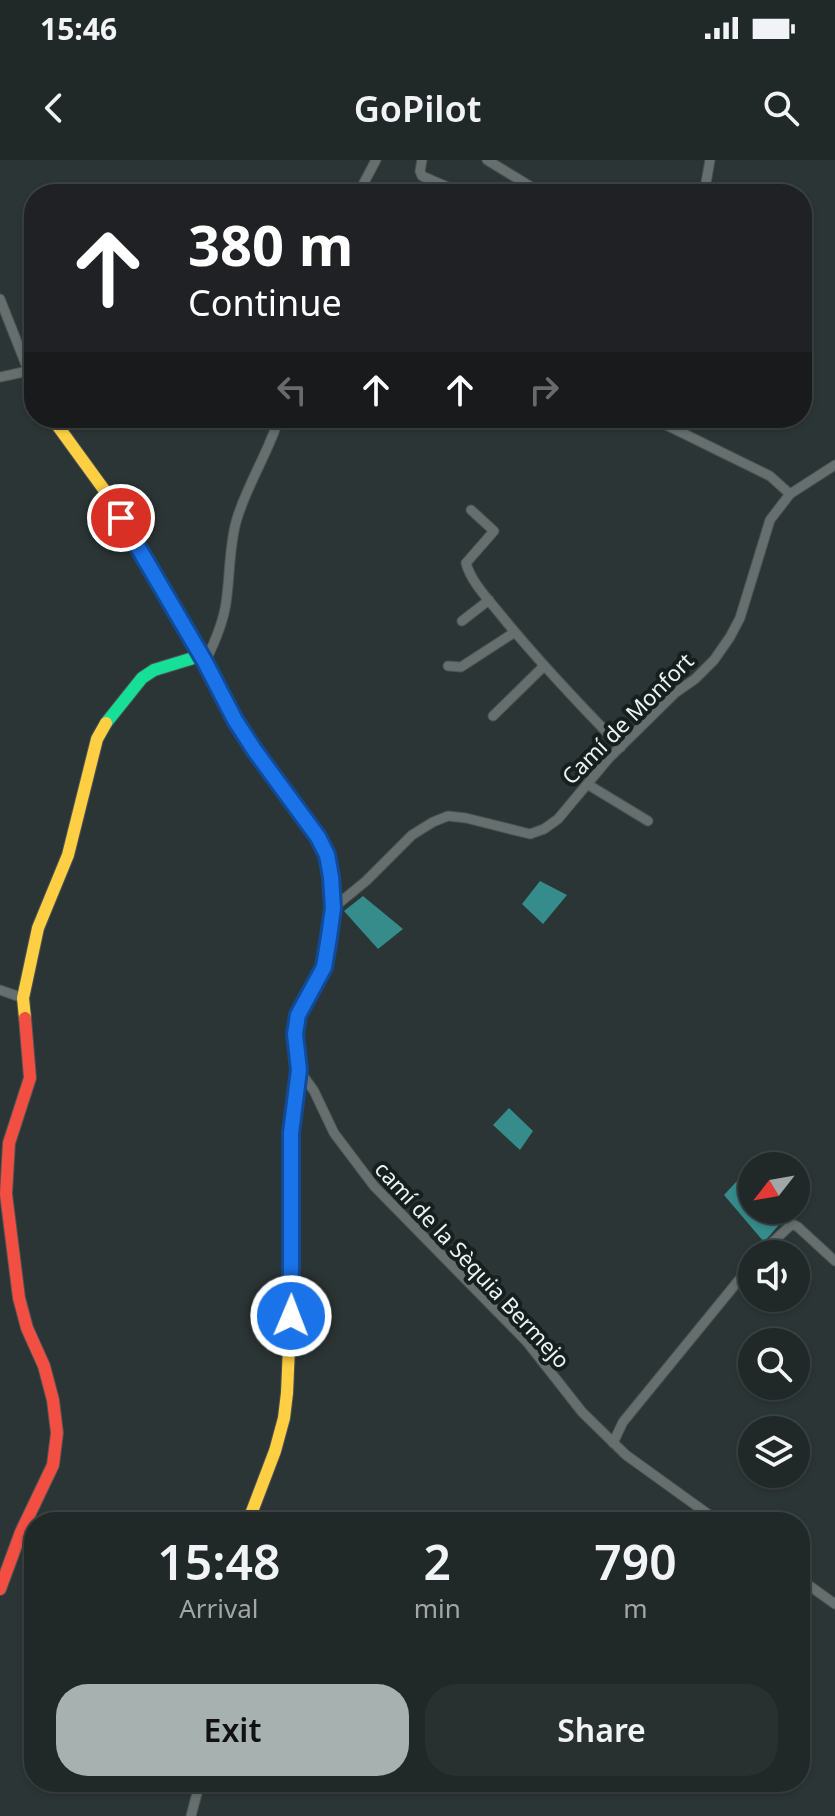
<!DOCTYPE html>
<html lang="en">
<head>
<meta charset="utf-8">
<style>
	:root { --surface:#212828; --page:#293030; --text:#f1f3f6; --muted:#a2a6a8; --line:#3e4445; --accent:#a7b1b0 }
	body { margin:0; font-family:"Noto Sans",sans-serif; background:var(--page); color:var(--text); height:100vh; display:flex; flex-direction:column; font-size:30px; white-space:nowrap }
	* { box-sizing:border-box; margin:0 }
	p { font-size:26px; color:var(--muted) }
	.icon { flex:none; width:44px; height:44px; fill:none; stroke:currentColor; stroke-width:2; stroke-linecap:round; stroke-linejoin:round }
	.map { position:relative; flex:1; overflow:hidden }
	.sheet { position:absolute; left:24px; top:1352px; width:786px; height:280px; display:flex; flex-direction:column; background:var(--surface); border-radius:32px; box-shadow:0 2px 6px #0004,0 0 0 2px var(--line) }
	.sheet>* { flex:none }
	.top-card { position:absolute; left:24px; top:24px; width:788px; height:244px; border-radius:32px; box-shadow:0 2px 6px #0004,0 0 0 2px var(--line); background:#202124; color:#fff; overflow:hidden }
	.needle { width:52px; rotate:239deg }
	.controls { position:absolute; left:738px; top:992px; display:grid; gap:16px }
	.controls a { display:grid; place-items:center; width:72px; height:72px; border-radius:50%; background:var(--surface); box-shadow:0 2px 6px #0004,0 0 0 2px var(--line); font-size:40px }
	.pin { position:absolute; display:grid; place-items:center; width:68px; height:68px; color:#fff; margin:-34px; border:4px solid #fff; border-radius:50%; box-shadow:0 2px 8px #0007 }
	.me { position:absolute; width:88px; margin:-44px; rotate:1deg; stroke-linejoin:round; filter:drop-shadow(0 0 6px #0008) }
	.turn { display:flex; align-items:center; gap:28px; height:168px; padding:0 32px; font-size:36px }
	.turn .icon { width:104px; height:104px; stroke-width:2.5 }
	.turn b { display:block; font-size:56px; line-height:68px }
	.lanes { display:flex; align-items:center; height:76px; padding:0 32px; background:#0003; justify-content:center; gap:40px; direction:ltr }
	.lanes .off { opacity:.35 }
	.eta { display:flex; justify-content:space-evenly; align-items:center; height:136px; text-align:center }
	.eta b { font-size:48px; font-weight:600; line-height:56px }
	.button { display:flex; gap:16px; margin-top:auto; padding:16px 32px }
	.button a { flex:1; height:92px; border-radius:32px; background:var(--accent); color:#111; font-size:32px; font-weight:600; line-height:92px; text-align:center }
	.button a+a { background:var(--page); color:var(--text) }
	.status { display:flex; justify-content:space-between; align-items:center; height:56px; padding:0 40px; background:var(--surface); direction:ltr }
	.status svg { height:22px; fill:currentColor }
	header { display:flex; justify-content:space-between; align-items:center; height:104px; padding:0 32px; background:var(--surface); font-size:36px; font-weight:600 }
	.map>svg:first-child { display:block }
</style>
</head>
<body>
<div class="status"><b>15:46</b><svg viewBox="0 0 49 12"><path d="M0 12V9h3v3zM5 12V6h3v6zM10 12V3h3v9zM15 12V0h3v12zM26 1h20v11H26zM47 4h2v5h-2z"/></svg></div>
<header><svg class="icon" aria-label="back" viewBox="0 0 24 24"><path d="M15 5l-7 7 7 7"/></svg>GoPilot<svg class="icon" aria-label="search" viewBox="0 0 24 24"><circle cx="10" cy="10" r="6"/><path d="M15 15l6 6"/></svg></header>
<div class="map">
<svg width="835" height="1656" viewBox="0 0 835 1656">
	<rect width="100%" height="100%" fill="#2c3535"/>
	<!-- water -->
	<path fill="#358c8b" d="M540,721L567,735L543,764L522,744Z
		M363,736L403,769L378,789L344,751Z
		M509,948L533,971L520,990L493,965Z
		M761,995L773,1006H752V1050H792L764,1082L724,1035Z"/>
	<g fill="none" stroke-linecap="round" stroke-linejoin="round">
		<defs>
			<path id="street" d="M422,0L420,11L422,16L464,34
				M487,0L543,34
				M358,34L376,0
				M704,34L710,0
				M0,139L34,225
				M0,217L28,211
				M652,258L770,316L790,334
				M471,350L494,371L466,403C471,422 488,439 500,454C538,501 579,544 621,587
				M462,461L489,440
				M205,502C214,484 223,464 226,443C230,417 229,388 236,362C246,326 268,294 279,258
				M448,506L461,507L515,472
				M493,556L544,506
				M587,624L648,661
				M333,748L366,721L412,675L433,662L448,656L466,658L530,674L544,669L558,659L609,598L675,533L695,519L714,500L730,477L740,458L770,360L790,334L835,305
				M0,830L23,838
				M299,910L314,931L334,973L374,1026L527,1182L582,1252L626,1295L719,1362
				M760,1094L792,1064L798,1067L835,1101
				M613,1283L623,1262L752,1104
				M800,1419L835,1444
				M191,1656L200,1622"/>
			<path id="fast" d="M106,563L142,518L154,510L200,496
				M252,584L318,677L327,695L331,717L333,748L324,807L298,855L295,874L299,910L291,973L292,1066"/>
			<path id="slow" d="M52,258L105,331L170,440L241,569L252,584
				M25,858L23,838L38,768L68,695L97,579L106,563
				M248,1362L275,1291L284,1258L287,1233L292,1117V1066"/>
			<path id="jam" d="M0,1429L21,1372L53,1305L57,1273L53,1240L44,1206L27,1168L19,1138L6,1034L9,983L30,918L25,858"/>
		</defs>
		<!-- street casing -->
		<use href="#street" stroke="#4b5353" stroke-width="11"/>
		<!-- fast casing -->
		<use href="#fast" stroke="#4b5353" stroke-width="14"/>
		<!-- slow casing -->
		<use href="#slow" stroke="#4b5353" stroke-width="14"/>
		<!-- jam casing -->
		<use href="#jam" stroke="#4b5353" stroke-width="14"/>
		<!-- street -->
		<use href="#street" stroke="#676e6e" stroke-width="9"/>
		<!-- fast -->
		<use href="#fast" stroke="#16e098" stroke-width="12"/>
		<!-- slow -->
		<use href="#slow" stroke="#ffcf43" stroke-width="12"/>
		<!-- jam -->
		<use href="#jam" stroke="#f24e42" stroke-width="12"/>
	</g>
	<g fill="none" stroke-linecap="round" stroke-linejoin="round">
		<defs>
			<path id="route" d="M121,358L205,502L235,560L255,591L318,677L327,695L331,717L333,748L329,777L324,807L298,855L295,874L299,910L291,973V1156"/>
		</defs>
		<!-- route casing -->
		<use href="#route" stroke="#114b97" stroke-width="20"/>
		<!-- route -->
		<use href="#route" stroke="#1a73e8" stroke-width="14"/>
	</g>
	<g text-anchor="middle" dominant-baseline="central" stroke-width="8" stroke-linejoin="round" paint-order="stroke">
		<!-- street labels -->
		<g font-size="22" fill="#e9f4f3" stroke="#171f1e">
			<text transform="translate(627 558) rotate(-45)">Camí de Monfort</text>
			<text transform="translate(473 1104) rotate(47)">camí de la Sèquia Bermejo</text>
		</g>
	</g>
</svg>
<div class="controls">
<a><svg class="needle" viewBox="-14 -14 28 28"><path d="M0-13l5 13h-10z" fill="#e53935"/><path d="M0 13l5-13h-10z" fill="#a2a6a8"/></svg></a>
<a><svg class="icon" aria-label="sound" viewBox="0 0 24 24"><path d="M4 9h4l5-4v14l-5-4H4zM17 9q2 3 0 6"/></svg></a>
<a><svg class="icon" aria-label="search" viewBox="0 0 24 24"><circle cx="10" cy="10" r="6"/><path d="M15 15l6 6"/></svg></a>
<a><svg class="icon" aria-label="layers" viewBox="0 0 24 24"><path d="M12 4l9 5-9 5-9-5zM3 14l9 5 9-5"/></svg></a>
</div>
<div class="pin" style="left:121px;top:358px;background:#d93025"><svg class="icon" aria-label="arrive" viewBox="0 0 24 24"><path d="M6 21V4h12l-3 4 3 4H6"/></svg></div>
<svg class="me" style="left:291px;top:1156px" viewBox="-20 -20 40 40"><circle r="17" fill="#1a73e8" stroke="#fff" stroke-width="3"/><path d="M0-11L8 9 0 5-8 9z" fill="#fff"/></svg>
<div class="top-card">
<div class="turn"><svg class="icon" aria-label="ahead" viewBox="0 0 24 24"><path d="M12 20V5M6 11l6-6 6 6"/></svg><div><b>380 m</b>Continue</div></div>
<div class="lanes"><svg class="icon off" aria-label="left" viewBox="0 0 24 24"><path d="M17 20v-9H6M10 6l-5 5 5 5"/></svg><svg class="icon" aria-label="ahead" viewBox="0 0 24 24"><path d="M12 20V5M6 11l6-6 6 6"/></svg><svg class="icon" aria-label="ahead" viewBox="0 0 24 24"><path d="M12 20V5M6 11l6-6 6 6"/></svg><svg class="icon off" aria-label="right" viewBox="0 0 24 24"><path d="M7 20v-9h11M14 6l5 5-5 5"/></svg></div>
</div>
<section class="sheet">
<div class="eta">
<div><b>15:48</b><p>Arrival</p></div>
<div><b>2</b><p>min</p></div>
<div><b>790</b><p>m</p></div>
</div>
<div class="button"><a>Exit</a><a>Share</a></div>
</section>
</div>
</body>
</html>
